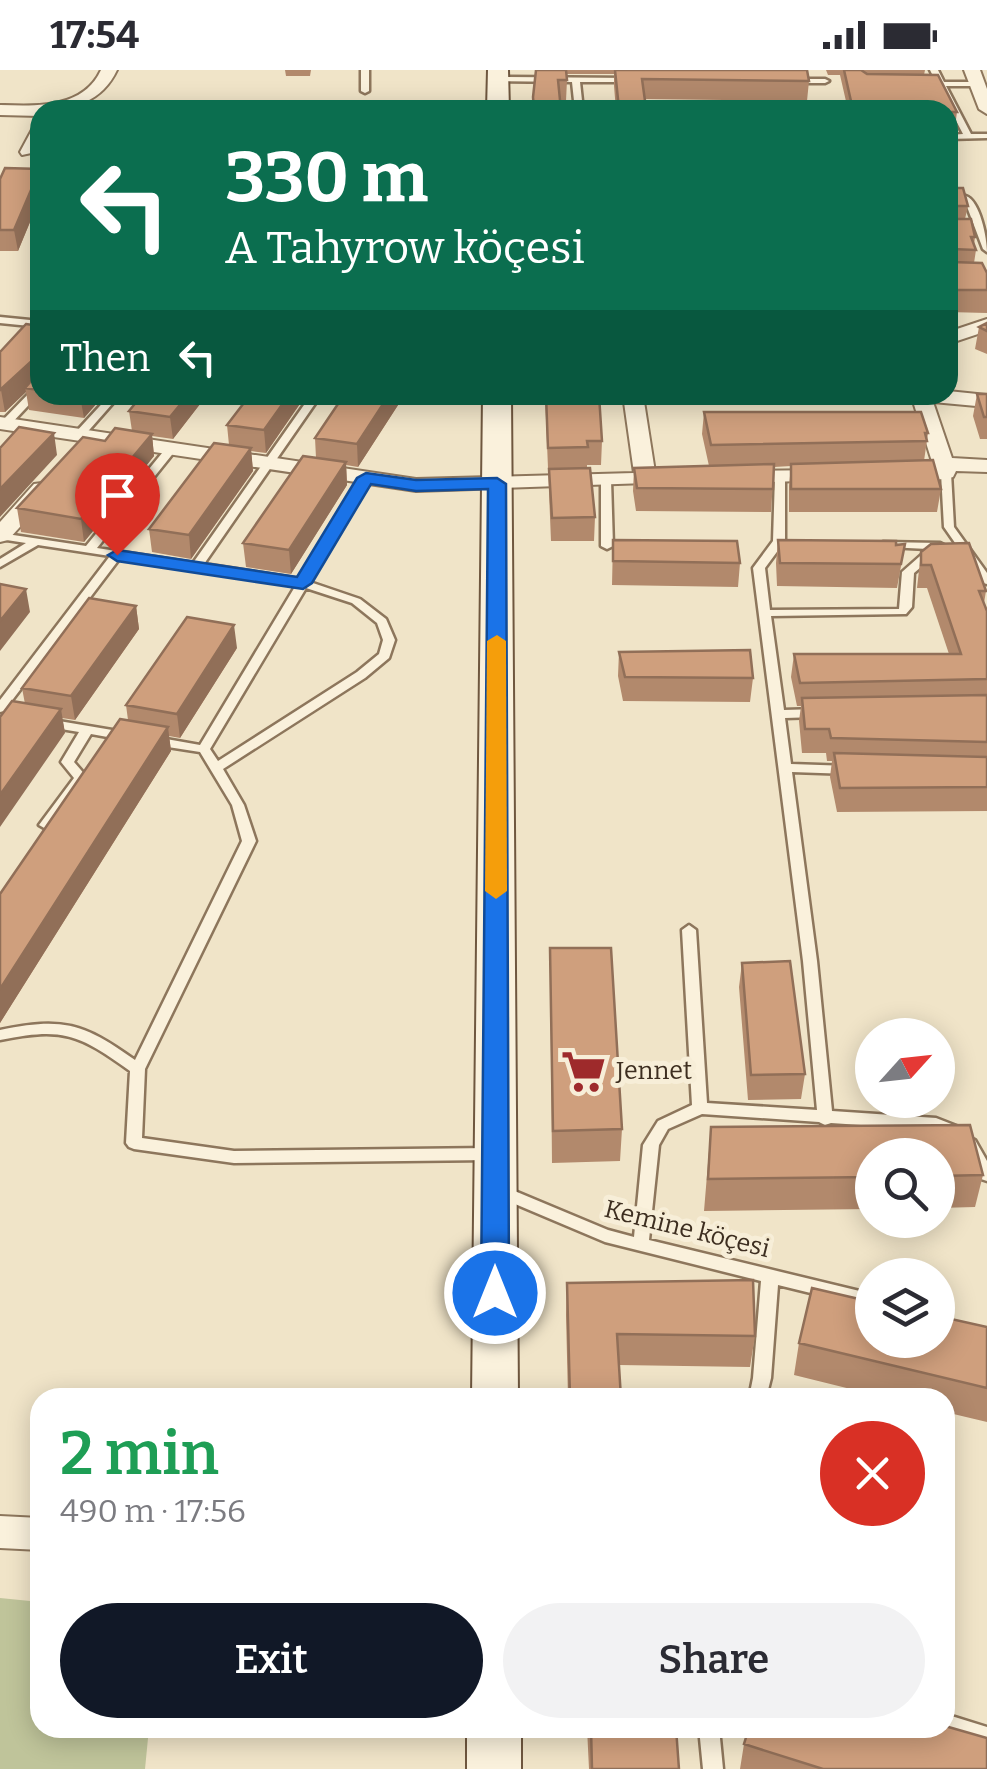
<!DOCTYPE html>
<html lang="en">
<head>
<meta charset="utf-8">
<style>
	:root { --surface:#fff; --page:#f2f2f3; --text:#2b2b33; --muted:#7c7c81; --accent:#111827 }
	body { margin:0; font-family:Bitter,serif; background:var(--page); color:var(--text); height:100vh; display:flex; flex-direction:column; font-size:38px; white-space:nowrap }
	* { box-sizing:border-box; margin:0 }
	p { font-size:32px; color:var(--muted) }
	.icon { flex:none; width:55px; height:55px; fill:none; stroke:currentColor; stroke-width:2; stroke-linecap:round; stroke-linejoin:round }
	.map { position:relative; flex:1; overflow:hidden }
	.sheet { position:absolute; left:30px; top:1318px; width:925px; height:350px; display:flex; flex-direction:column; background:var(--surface); border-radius:30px; box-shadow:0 5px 25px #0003 }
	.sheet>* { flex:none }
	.banner { position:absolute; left:30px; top:30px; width:928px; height:305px; border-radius:30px; box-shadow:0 5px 25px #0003; background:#0b6e4f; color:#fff; overflow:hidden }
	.needle { width:65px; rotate:63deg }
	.tools { position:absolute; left:855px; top:948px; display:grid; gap:20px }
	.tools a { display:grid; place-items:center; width:100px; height:100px; border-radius:50%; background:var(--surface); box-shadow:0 5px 25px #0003; font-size:50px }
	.pin { position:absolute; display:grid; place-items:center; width:85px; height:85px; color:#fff; margin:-102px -42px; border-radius:50% 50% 50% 0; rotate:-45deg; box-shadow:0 0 10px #0007 }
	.pin .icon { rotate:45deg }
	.me { position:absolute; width:110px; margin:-55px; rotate:0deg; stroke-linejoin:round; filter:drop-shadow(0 0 8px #0008) }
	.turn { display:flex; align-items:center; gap:35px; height:210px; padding:0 30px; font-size:45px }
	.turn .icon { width:130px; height:130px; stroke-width:2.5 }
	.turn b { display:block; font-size:70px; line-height:85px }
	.then { display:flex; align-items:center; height:95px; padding:0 30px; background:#0003; gap:20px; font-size:38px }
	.round { display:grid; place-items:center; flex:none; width:105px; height:105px; border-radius:52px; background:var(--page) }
	.overview { display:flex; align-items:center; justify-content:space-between; height:170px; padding:0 30px }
	h1 { font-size:60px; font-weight:600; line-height:75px; color:#1e9e55 }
	.action { display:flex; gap:20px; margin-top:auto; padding:20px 30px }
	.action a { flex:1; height:115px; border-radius:60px; background:var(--accent); color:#fff; font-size:40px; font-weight:600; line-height:115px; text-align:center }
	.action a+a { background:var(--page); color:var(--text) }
	.status { display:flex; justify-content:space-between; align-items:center; height:70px; padding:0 50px; background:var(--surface); direction:ltr }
	.status svg { height:28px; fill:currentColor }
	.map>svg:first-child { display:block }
</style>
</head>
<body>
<div class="status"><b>17:54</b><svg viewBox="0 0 49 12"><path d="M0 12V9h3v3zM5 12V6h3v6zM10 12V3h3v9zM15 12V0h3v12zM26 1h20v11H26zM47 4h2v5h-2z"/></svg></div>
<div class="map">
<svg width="987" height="1699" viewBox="0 0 987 1699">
	<rect width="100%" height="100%" fill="#f0e4c8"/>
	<!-- cemetery -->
	<path fill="#bfc49a" d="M0,1528L40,1532V1567L35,1584L40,1585V1658H149L145,1699H0Z"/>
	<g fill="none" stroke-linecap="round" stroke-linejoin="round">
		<defs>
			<path id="lane" d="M361,0H369V21L365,23L361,21Z
				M930,0H938L944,12H981V16H946L971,64H987V68L948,69V65L963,64L938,16H924L920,14L924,12H936Z
				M498,7L632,8L636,10L632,12H580L583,40H575L572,12L495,11V7Z
				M794,9H825L829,11L825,13H791L790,11Z
				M828,36L832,38L831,40H663L667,38Z
				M948,125C951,125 963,125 966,126C980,131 987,168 987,182L983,179L966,134L961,131L948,130Z
				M0,247L40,251V257L0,253Z
				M40,314V323L9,356H1V352L37,315Z
				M110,325H120L83,367H75V363Z
				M311,325H321L204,494L300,509L361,408L362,406H370L371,408L310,512L360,529L386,549L395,570L389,588L365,608L223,699L244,735L256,771L145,999L142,1068L234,1081L490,1078L495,1080L498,1084L495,1088L490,1090L234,1093L134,1079L129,1077L126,1073L130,1001C78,964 64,957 0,970V960C63,947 83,953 135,990L242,771L232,735L200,682L155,675L149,671L155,667L200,675L296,515L120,488L4,641L0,642V630L110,486L38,475L0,497V489L26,473L0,469V463L86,476L167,377L171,376L176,379L175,381L97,478L193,493ZM306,518L352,533L377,553L383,570L379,584L357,602L218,691L210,679Z
				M946,400L951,403L954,457L987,503V514L983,513L944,457L941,403Z
				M780,403L785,406V471L765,498L770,540L899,539L902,502L928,479L887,477L881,474L883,472L940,473L946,476L914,503L912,537L906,544L771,546L784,640L817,639L823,643L817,647L785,648L791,694L849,696L855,700L849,704L792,702L817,891L832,1041L936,1048L959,1057L962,1061L959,1065L954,1067L935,1060L831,1053L825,1055L819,1052L702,1044L668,1059L659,1075L649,1170L872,1224V1238L778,1215L771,1308L766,1328H749L753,1308L761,1211L605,1172L494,1125L492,1121L494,1117L500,1115L608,1160L634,1167L643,1075L658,1051L692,1035L682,860L689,855L696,860L707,1033L817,1040L803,891L753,498L773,471L775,406Z
				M606,407L611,410L613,476L607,479L601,476V410Z
				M47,649L124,662L130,666L124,670L91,664L74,692L87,707L84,714L51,758L46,759L39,755L74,708L61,692L79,662L43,656L41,653L43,650Z
				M970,1068L975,1070L987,1091V1111L981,1109L962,1074L965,1070Z
				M945,1644L987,1657V1677L938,1660L937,1658H945Z
				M699,1658H719L723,1699H703Z"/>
			<path id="street" d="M101,0H117C102,32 73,40 40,40V46L0,45V35C36,36 83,39 101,0Z
				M964,0H980L987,19V44L979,39Z
				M40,54L36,82L22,85L20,82L34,56Z
				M987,249V261L948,274V262Z
				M948,321L987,325V337L933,332L952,388L987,390V402L956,401L953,407L946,409L895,411L891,407L895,403L934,398L911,325H948Z
				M623,325H643L655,402L676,404L680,408L676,412L416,421L0,359V347L416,409L634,403Z
				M824,400L835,406L831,410L737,413L726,407L737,401Z
				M42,413L53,419L50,424L8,470L0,472V452L34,414Z
				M0,1446L40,1448V1480L0,1478Z"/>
			<path id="secondary" d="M488,0H508L509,40H487Z
				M483,325H511L518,1328H472Z
				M467,1658H521V1699H467Z"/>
		</defs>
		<!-- lane casing -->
		<use href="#lane" stroke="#8d765c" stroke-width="5"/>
		<!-- street casing -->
		<use href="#street" stroke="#8d765c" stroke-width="4"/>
		<!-- secondary casing -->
		<use href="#secondary" stroke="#6f573f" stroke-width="4"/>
		<!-- lane -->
		<use href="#lane" fill="#faf1dc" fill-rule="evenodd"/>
		<!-- street -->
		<use href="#street" fill="#faf1dc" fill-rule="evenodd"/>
		<!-- secondary -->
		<use href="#secondary" fill="#faf1dc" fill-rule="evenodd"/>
	</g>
	<!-- wall -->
	<path fill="#b2896c" d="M285,0H311L310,6H286Z
		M536,0L567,10L566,31H560L561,40H532Z
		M567,0H807L809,11L807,31L644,29L646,40H616L614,16V4H567Z
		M826,0H925L924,5L957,42L955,57H948V40H848L840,5H828Z
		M948,82L951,113L968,136L965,149L975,167L974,175L976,180L974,193L987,203V243L948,242Z
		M40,99V128L18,181H0V109Z
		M987,253V284L975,279L979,257Z
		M40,256V325H104L84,348L29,340L26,322L5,342H0V282Z
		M977,324H987V369H980L973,346Z
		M142,325H207L173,369L152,366L154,386L84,472L21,462L17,438L105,371L132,361L129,341Z
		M250,325H306L266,383L251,381L253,401L191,489L152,482L149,459L229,375L227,355Z
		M344,325H399L400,332L358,397L346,395L347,415L291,504L246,497L243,473L316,388L315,368Z
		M545,325H599L602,371L601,395H587V398L595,447L594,471H551Z
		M704,342L928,363L924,391L941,419L937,442H789V416L791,396L774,397L771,442L636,441L633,421L634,398L709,396L702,364Z
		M613,470L740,493L738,517L612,515Z
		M778,470L905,474L897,518L777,516L776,493Z
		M921,482L986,521L984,533L987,541V741L837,742L830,707L832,691H827L826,683H802L799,651L801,636H797L791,607L794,584H949L927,518H917Z
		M136,536L139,559L75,650L62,648L65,663L25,634L22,618Z
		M237,578L180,668L169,666L171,681L0,953V824L128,650L126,635Z
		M619,582L753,608L750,632L623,631L618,606Z
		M550,878L622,1059L620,1091L552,1093Z
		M742,893L805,1004L801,1029L748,1030L739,917Z
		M970,1055L983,1105L975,1137L938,1138V1085H872V1139L704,1141L711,1057Z
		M567,1213L755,1266L750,1297L619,1295L621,1328H568L566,1245Z
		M987,1257V1352L945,1342V1328H887L794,1305L799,1273Z
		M587,1658H676L679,1699H589Z
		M744,1674L987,1699H740Z"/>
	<!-- shaded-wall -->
	<path fill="#916f58" d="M40,100V128L18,181L14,160Z
		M35,288L39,310L25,318L26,322L5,342L1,320Z
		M81,325H104L84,348L80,326Z
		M188,325H207L173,369L170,347Z
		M289,325H306L266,383L264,360Z
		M389,325H399L400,332L358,397L357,374Z
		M54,363L57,385L0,447V419Z
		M152,364L154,386L84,472L81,449Z
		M251,378L253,401L191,489L189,465Z
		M346,392L347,415L291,504L289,480Z
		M26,519L30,542L0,581V551Z
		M136,536L139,559L75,650L71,626Z
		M234,555L237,578L180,668L177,644Z
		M61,639L65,663L0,757V725Z
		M168,657L171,681L0,953V919Z"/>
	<!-- building -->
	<path fill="#cf9f7d" stroke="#916f58" stroke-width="2.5" d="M536,0H566L567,10H558L561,40H534L533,27Z
		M615,0H807L809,11L642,9L646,38L619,39Z
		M844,0H861L867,4L938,5L957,42H948V40H853Z
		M948,82H950L953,101L948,108L955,118H963L968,136H949L948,145L951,149H971L975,167H971L976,180L952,179L948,189L952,192L982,193L987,203V220H948Z
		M5,98L40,99L14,160H0V109Z
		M987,253V261L979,257Z
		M26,254L40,256V292L35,288L0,320V282Z
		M40,301V320L25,318Z
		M977,324H987V347H984Z
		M142,325H188L170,347L129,341Z
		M250,325H289L264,360L227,355Z
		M344,325H389L357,374L315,368Z
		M546,325H599L602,371H587L588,377L548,378Z
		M704,342H921L928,363H925L927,371L711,375Z
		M19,357L54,363L0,419V378Z
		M115,358L152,364L81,449L17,438L83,367L105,371Z
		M214,373L251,378L189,465L149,459Z
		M303,386L346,392L289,480L243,473Z
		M933,390L941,419H791V394Z
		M774,394L773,419L637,418L634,398Z
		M590,398L595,447L552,448L549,399Z
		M613,470L737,471L740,493L613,491Z
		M778,470L896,471V475L905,474L901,494L780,493Z
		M969,473L986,521H979L987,541V609L800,613L794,584H961L931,495H921V482L931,474Z
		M0,514L26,519L0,551Z
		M89,528L136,536L71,626L22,618Z
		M187,547L234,555L177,644L126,635Z
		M750,580L753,608L625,607L619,582Z
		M987,625V672L831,668L829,659H805L802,628Z
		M12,631L61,639L0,725V647Z
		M120,649L168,657L0,919V824Z
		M834,683L987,687V717L840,718Z
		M550,878H611L622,1059L553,1061Z
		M790,891L805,1004L751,1005L742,893Z
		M970,1055L983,1105L938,1106V1085H872V1107L708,1109L711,1057Z
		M753,1210L755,1266L617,1264L621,1328H570L567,1213Z
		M812,1218L872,1232V1270H938V1246L987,1257V1318L799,1273Z
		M945,1656L987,1668V1699H823L744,1674L749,1658H945Z
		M591,1658H676L679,1699H592Z"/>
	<!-- route -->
	<path fill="#1a73e8" stroke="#114b97" stroke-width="2.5" d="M366,403L416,410L497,408L506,414L509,1223L505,1231L495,1234L485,1231L481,1223L488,419L416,421L371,414L312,513L303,519L117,491L108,485L117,480L297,507L357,408Z"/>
	<!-- slow -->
	<path fill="#f59e0b" d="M497,565L506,571L507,821L496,829L485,821L487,571Z"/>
	<!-- icons -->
	<defs>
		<symbol id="supermarket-bare" viewBox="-9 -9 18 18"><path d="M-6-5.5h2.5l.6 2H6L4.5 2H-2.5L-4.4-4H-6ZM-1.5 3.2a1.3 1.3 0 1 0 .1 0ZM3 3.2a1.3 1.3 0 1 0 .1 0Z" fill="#9e2a2b" stroke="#f7eed8" stroke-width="2.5" paint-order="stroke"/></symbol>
	</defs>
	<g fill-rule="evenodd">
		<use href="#supermarket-bare" x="552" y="970" width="63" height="63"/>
	</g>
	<g text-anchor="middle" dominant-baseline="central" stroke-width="10" stroke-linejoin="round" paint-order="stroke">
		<!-- poi labels -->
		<g font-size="25" fill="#3d2e20" stroke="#f7eed8" text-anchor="start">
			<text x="616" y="1001">Jennet</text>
		</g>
		<!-- street labels -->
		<g font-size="25" fill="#3d2e20" stroke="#f7eed8">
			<text transform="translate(687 1159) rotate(14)">Kemine köçesi</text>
		</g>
	</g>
</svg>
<div class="tools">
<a><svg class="needle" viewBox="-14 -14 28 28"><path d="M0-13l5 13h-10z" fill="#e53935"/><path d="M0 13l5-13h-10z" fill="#7c7c81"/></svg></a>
<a><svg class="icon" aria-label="search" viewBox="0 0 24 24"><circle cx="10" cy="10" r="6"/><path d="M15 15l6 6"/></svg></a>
<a><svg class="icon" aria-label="layers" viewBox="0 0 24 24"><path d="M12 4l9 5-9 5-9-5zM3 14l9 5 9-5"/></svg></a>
</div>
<div class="pin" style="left:117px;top:485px;background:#d93025"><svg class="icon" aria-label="arrive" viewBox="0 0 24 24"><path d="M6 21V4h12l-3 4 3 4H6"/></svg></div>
<svg class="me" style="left:495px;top:1223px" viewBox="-20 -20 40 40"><circle r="17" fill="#1a73e8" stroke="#fff" stroke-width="3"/><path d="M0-11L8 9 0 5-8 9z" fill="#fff"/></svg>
<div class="banner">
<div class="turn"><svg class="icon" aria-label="left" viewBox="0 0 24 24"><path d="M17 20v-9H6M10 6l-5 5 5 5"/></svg><div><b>330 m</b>A Tahyrow köçesi</div></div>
<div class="then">Then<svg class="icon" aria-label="left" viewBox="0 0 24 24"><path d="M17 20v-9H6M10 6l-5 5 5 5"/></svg></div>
</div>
<section class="sheet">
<div class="overview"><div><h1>2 min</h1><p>490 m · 17:56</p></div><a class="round" style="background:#d93025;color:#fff"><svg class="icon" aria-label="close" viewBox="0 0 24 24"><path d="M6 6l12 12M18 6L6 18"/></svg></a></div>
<div class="action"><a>Exit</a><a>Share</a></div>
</section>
</div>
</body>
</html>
